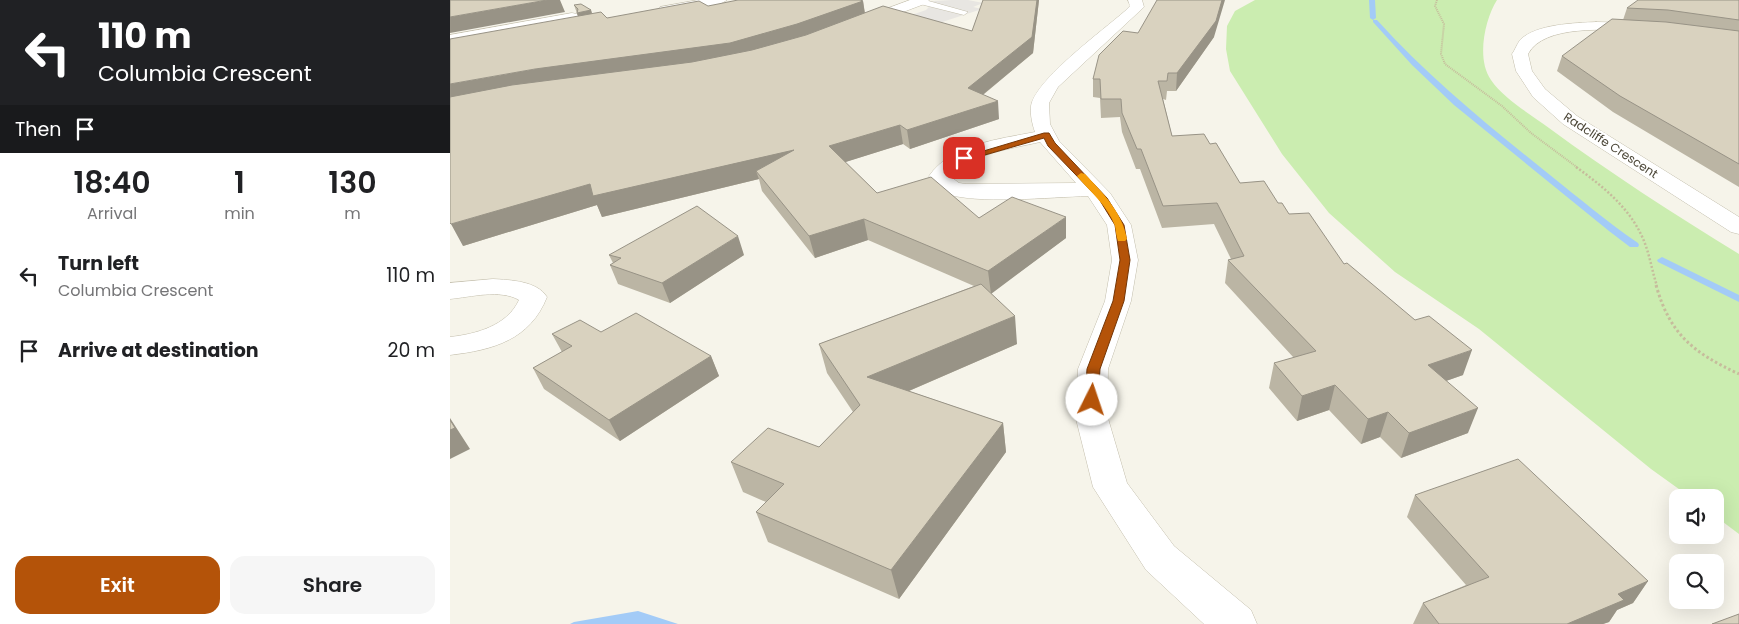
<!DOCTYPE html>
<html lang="en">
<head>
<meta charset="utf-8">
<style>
	:root { --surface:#fff; --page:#f6f6f6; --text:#202124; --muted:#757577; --accent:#b45309 }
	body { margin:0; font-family:Poppins,sans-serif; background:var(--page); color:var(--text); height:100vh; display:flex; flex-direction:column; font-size:19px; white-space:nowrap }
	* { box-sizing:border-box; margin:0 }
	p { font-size:16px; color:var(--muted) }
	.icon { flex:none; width:28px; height:28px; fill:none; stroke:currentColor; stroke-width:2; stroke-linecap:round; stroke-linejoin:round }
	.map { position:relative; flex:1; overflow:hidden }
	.sheet { display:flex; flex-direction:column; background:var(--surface); width:450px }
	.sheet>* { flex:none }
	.hud { background:#202124; color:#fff; overflow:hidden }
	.controls { position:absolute; left:1219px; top:489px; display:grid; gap:10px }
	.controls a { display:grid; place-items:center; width:55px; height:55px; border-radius:10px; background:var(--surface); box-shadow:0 5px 20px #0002; font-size:25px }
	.pin { position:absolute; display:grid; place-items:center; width:42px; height:42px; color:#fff; margin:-21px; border-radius:10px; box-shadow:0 2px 8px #0006 }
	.me { position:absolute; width:55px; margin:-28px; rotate:4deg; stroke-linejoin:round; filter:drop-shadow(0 0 4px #0008) }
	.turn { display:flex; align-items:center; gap:18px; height:105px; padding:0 15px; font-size:22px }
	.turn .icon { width:65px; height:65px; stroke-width:2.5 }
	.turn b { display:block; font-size:35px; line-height:42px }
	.then { display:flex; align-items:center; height:48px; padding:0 15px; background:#0003; gap:10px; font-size:19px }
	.eta { display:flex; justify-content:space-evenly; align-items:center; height:85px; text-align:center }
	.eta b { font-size:30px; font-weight:600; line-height:35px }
	.primary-button { display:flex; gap:10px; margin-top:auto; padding:10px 15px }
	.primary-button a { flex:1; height:58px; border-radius:15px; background:var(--accent); color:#fff; font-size:20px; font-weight:600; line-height:58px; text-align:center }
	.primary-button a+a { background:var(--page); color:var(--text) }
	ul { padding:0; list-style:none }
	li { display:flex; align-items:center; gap:15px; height:75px; padding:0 15px }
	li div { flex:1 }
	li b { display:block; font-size:19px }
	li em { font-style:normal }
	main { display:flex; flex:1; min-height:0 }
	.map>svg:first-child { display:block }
</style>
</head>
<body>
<main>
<section class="sheet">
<div class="hud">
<div class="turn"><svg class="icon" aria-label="left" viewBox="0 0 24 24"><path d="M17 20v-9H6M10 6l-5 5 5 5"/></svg><div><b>110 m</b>Columbia Crescent</div></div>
<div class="then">Then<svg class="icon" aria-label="arrive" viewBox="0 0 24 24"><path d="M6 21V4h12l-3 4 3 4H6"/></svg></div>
</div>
<div class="eta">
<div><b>18:40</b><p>Arrival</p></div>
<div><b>1</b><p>min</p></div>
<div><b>130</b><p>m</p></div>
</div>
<ul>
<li><svg class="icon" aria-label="left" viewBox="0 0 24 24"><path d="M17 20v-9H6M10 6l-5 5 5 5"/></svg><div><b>Turn left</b><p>Columbia Crescent</p></div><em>110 m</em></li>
<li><svg class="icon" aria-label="arrive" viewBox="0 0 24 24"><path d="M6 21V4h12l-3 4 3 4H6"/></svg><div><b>Arrive at destination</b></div><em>20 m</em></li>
</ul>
<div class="primary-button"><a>Exit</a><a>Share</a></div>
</section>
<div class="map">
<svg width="1289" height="624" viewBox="0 0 1289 624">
	<rect width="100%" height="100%" fill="#f6f4ea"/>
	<!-- green -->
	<path fill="#cbedb0" d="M805,0H1047C1035,19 1026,59 1041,80C1054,99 1080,114 1099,128C1160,173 1224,214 1289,254V534L1265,516V498L1240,497L1201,469L1029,329L945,272L879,213L832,154L780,71L776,49L777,26L785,11Z"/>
	<!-- parking -->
	<path fill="#e8e6e2" d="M502,0H518L533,3L523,7L532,9L483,25L453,18L476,10L479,7L474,5L484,1Z"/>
	<!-- water -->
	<path fill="#a3cbf7" d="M188,611L228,624H120L124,622Z"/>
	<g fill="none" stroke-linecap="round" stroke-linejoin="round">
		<!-- stream -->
		<path fill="#a3cbf7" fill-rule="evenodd" d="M919,0H925L926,18L923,20L920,18Z
			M923,20H927C979,78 1039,126 1100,175C1129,198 1157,222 1188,243L1189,245L1188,247H1180L1159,231L1004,105L962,65L923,22Z
			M1212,257L1289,295V302L1208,262L1207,260Z"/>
		<defs>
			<path id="service" d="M466,0H475L518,12L514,15L466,3Z"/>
			<path id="minor" d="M460,0H479L477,3L416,26H406L404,23L406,20Z
				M678,0H692L694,7L608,87L599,103L600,124L609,141L660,193L681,225L688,260L681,301L658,369L657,415L677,483L724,546L801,610L807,624H754L696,570L643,487L625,415L628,369L655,301L662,260L657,225L638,196C601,197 526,205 494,193C486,189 483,184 479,176C501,144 550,139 585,132C582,124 579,110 582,102C592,75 652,31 675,11L680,6ZM590,142L626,183L516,184L509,183L501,177C521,153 561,149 590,142Z
				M122,13L127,14L129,17L127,20L0,43V35Z
				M1146,22L1188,23L1193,24L1195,27L1193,30L1188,31C1158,30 1094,24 1078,54L1082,71L1095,89L1127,116L1289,217V234L1281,232L1113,124L1083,97L1066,71L1062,54C1065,50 1067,44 1070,40C1086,24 1125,23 1146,22Z
				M43,279C61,280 87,281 97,297C80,340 43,350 0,355V337C26,334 57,326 69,300C50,289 21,297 0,299V283Z"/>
			<path id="tertiary" d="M248,0H277L270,4L215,14L208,10L210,7Z"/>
		</defs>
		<!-- service casing -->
		<use href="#service" stroke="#c3beac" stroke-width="1"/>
		<!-- minor casing -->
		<use href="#minor" stroke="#c3beac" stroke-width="1"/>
		<!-- tertiary casing -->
		<use href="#tertiary" stroke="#c3beac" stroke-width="1"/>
		<!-- path-far2 -->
		<path stroke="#c6bc9c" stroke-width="2" stroke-dasharray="1 1" stroke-linecap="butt" d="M987,0L985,6L994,24L991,54L995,64L1052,106L1081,133L1128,168"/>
		<!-- path-far1 -->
		<path stroke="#c6bc9c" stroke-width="2.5" stroke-dasharray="2 2" stroke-linecap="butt" d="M1126,167C1154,187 1181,209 1194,241C1200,256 1202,271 1207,286"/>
		<!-- path -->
		<path stroke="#c6bc9c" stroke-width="3" stroke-dasharray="2.5 2.5" stroke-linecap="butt" d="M1206,285C1220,335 1244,353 1289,374"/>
		<!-- service -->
		<use href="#service" fill="#fff" fill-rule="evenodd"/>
		<!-- minor -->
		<use href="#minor" fill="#fff" fill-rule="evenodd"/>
		<!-- tertiary -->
		<use href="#tertiary" fill="#fff" fill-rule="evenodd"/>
	</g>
	<!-- wall -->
	<path fill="#bbb5a4" d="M533,0H589L583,53L533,95L549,119L460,149L453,144L395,162L427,193L529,218L616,238L541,293L567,344L459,391L553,423L556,452L449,599L318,542L306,512L316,502L293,492L281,462L369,447L403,412L377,373L369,344L524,286L418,240L365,258L312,191L309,179L152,217L147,205L13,246L128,16L124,5L141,10L142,14L157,18L258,6L413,1L415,13L522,31Z
		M1289,0V187L1163,112L1107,71L1112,56L1173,20L1177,8Z
		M688,33L764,37L726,91H717L716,100L713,99L722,136L760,144L790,183L828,203L839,214L894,264L1013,375L996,381L1018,433L951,458L930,437L911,444L879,410L847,421L819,388L824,363L844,358L775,283L778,260L781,259L764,224L712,228L690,169H686L672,132L670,117L651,118L650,98L643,97V79Z
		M159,255H294L220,303L168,284L160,265L163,263Z
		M151,332L261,356L269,376L170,441L94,389L83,368L112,352L102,334Z
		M965,495L1198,581L1183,603L1167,610L1159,622L1153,624H963L973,603L1016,585L957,517Z"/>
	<!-- shaded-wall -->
	<path fill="#989386" d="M97,0H110L115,12L0,33V17Z
		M587,0H589L583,53L519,106L518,88Z
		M772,0H775L764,37L726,91L727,73Z
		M413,1L415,15L285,59L0,103V84L85,69Z
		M141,10L143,17L129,20L127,13Z
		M548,101L549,119L460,149L457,130Z
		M450,125L453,144L383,166L379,146Z
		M344,150L306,171L309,179L152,217L147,205L13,246L1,224L140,184Z
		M616,217V238L541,294L538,271Z
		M414,219L418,240L365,258L359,236Z
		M288,236L294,255L220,303L212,283Z
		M565,316L567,344L424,406L417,377Z
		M1022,350L1013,375L970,390L978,365Z
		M261,356L269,376L170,441L159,420Z
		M885,385L879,410L847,421L852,396Z
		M1028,408L1018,433L951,458L959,433Z
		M938,412L930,437L911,444L918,419Z
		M0,418L20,449L0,459Z
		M553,423L556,452L449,599L441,570Z
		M1198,581L1183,603L1167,610L1159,622L1153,624H1117L1168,594Z"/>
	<!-- building -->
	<path fill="#d9d2bf" stroke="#989386" d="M0,0H97L0,17Z
		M288,0H410L413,1L347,24L280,43L85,69L0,84V39L151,12L157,18L249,1L258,6Z
		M533,0H587L582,37L518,88L548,101L457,130L450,125L379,146L427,193L481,177L529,218L562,197L616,217L538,271L414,219L359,236L306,171L344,150L143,196L140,184L1,224L0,223V97L62,85L242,62L302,50L356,35L433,6L522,31Z
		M707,0H772L766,21L727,73H718L717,81H708L722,136L754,134L760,144L766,143L790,183L814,181L828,203H832L839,214L859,213L894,264L897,263L965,320L979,316L1022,350L978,365L1028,408L959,433L938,412L918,419L885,385L852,396L824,363L866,351L778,260L794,256L767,203L713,206L691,149H687L672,113L671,99H651L650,79H643L649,55L673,31L688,33Z
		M1188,0H1289V20L1218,10L1177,8Z
		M131,4L141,10L127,13L128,9L124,5Z
		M1162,19L1216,22L1289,31V164L1170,96L1112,56Z
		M247,206L288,236L212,283L160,265L171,258L159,255Z
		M531,284L565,316L417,377L553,423L441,570L306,512L334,484L281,462L318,428L369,447L410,405L369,344Z
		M186,313L261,356L159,420L83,368L122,346L102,334L130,320L151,332Z
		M0,420L5,428L0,430Z
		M1068,459L1198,581L1168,594L1174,600L1117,624H989L973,603L1039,577L965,495Z
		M1289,614V624H1262Z"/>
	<!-- route -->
	<path fill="#b45309" stroke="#753606" d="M594,133H599L605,143L657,198L674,225L680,260L674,301L650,369L648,400L646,403H637L635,400L637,369L663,301L670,260L665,225L649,199L598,146L594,138L514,161L510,158Z"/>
	<!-- slow -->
	<path fill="#f59e0b" d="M631,173L635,174C653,193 672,212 677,239L675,241H668C666,236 666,231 665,226C658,206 640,192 627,176Z"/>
	<g text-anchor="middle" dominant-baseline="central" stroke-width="4" stroke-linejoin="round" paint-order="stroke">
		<!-- far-street labels -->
		<g font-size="12" fill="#4b4637" stroke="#fff">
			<text transform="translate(1161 145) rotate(33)">Radcliffe Crescent</text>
		</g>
	</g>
</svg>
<div class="controls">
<a><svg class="icon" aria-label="sound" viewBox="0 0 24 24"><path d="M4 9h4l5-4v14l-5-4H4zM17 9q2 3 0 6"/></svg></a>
<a><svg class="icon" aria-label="search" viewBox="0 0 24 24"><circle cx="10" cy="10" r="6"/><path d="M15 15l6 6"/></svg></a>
</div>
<div class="pin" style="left:514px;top:158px;background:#d93025"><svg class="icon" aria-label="arrive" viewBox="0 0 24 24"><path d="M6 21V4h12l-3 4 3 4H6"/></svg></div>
<svg class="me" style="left:642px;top:400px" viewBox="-20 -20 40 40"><circle r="19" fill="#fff"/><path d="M0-13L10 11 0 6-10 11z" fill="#b45309"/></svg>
</div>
</main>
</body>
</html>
